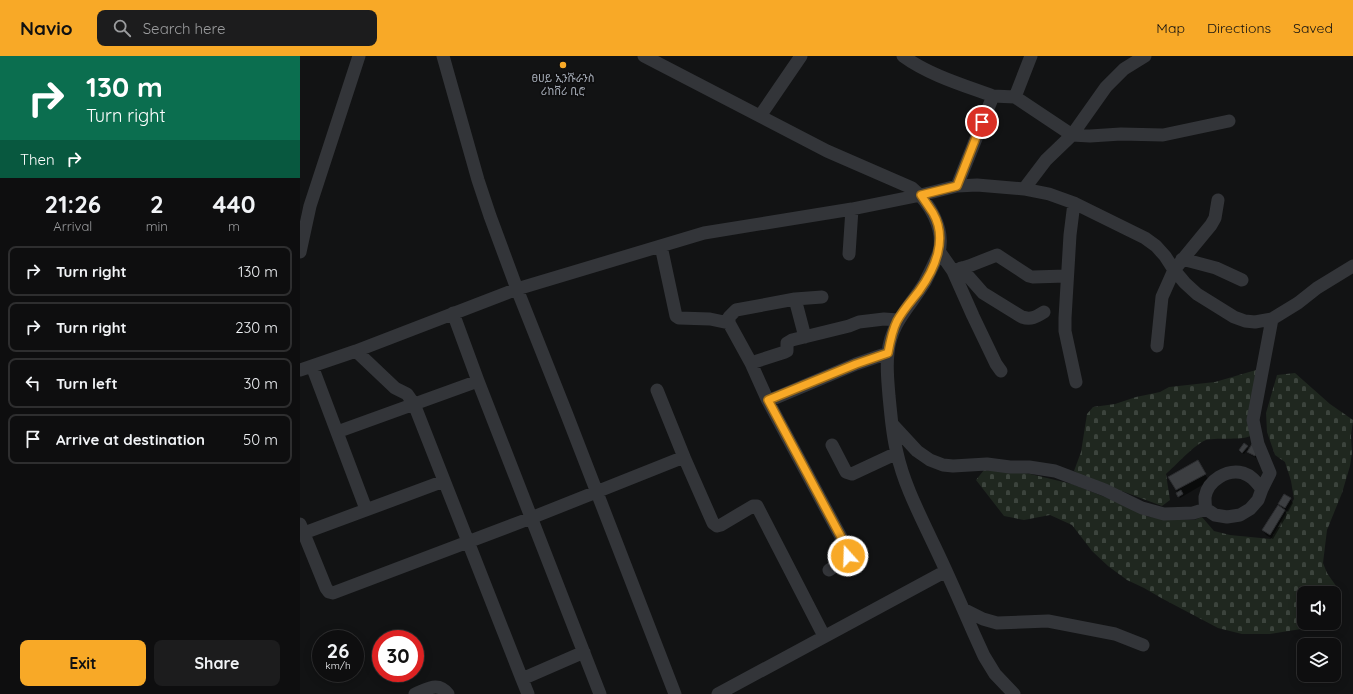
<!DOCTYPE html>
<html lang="en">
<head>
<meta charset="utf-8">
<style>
	:root { --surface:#0e0e0f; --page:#1c1c1d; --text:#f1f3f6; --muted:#9b9c9e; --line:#2e2e2f; --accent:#f8a927 }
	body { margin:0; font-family:Quicksand,"Noto Sans Ethiopic",sans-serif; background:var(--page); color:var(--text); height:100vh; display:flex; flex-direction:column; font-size:15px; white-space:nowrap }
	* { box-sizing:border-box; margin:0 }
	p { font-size:13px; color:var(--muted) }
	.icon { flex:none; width:22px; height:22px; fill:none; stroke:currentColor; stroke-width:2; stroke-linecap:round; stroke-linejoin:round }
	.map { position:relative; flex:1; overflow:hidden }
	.panel { display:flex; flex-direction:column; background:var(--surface); width:300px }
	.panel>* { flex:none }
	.banner { background:#0b6e4f; color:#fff; overflow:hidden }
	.tools { position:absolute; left:997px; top:530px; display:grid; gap:8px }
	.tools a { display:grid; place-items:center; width:44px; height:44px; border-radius:8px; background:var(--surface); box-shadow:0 2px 10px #0003,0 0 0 1px var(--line); font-size:20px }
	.speed { position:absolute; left:12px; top:574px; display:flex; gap:8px; font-size:20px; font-weight:700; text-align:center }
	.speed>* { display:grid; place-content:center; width:52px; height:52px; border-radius:50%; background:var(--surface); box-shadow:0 2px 10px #0003,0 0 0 1px var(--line); line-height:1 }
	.speed small { font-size:10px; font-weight:400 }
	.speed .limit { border:6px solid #d22; background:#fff; color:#111 }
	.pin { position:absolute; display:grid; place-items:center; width:34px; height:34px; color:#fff; margin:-17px; border:2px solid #fff; border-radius:50%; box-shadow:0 1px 4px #0007 }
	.me { position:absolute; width:44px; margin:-22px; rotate:340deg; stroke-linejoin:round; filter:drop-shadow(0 0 3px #0008) }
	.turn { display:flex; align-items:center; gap:14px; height:84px; padding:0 20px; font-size:18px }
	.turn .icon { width:52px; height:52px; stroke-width:2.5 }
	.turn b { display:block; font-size:28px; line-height:34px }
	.then { display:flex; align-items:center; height:38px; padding:0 20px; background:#0003; gap:8px; font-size:15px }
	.eta { display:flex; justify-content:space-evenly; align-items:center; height:68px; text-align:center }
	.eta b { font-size:24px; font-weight:700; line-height:28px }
	.action { display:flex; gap:8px; margin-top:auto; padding:8px 20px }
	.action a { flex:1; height:46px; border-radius:8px; background:var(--accent); color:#111; font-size:16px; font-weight:700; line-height:46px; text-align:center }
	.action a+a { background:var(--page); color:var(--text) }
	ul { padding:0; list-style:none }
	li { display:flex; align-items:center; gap:12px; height:50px; margin:0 8px 6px; padding:0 12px; border:2px solid var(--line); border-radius:8px }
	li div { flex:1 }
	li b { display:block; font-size:15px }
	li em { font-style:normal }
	header { display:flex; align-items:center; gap:24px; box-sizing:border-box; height:56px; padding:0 20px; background:var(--accent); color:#111 }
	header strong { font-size:19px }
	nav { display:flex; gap:22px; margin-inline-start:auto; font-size:14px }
	.search { width:280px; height:36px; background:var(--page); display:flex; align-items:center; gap:10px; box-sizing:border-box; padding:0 14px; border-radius:8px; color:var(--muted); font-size:15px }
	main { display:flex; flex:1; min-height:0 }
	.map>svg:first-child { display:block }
</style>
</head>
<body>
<header>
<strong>Navio</strong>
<div class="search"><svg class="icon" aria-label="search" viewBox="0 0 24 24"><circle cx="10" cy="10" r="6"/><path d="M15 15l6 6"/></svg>Search here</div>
<nav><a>Map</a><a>Directions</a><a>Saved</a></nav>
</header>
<main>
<section class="panel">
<div class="banner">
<div class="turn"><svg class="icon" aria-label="right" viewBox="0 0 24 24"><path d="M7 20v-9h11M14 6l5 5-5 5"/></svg><div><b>130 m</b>Turn right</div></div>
<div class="then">Then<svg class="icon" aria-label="right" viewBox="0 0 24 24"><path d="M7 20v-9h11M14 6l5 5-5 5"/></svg></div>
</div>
<div class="eta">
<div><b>21:26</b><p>Arrival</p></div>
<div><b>2</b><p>min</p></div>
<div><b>440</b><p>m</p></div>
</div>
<ul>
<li><svg class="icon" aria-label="right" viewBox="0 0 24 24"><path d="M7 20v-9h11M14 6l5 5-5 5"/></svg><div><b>Turn right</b></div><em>130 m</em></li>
<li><svg class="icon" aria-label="right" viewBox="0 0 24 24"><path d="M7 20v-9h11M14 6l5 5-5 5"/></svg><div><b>Turn right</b></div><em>230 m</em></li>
<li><svg class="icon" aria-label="left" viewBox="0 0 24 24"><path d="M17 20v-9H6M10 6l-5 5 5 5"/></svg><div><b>Turn left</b></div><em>30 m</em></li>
<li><svg class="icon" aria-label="arrive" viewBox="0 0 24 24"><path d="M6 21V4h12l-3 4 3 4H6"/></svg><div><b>Arrive at destination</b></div><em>50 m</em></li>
</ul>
<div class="action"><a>Exit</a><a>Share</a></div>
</section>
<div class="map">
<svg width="1053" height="638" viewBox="0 0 1053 638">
	<defs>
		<pattern id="cemetery-stones" width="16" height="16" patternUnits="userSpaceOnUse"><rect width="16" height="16" fill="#1f271f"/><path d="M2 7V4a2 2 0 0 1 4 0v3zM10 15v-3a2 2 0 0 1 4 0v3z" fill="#3c443d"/></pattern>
	</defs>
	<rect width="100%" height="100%" fill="#121314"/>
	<!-- cemetery -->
	<path fill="url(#cemetery-stones)" d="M956,314L952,379C944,385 919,381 906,384C895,388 875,410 866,418L870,444L862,450L784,421L774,415L781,396L787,358L793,351L815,348L836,341L860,336L869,331L915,326Z
		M995,317L1030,348L1053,364L1051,380L1052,397L1050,410L1042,437L1027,474L1023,507L1027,517L1041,537L1034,546V537H1004V567H1017L1015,569L1001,573L970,578H942L918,572L863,543L844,532L827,524L808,510L792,495L772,469L750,459L724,464L704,460L676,424L684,414L722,416L772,428L825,449L849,461L894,464L902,461L914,475L930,479L971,483L994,443L991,425L985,406L975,399L967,376L966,357L977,319Z"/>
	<!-- shadow -->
	<path fill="#0007" d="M944,388L949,394L960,395L956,402L949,398L947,394L944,398L941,396Z
		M898,406L909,425L880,442L870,422Z
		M990,443L993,447L988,456L984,453L987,459L973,483L966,479L963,474L983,454L979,448Z"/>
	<!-- building -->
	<path fill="#3c3e41" stroke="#2c2d30" d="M944,387L948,390L942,397L939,394Z
		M952,388L959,392L955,400L947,396Z
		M898,404L906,418L876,434L868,421Z
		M881,434L883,438L878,441L876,437Z
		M984,438L991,442L985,452L978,448Z
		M978,449L985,454L970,479L962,474Z"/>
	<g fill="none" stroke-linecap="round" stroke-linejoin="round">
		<!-- minor -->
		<path stroke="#333539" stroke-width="13" d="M143,0L178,124L190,160L217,233L267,359L375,638
			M344,0L527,95L612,132C629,146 645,172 639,196C636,204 629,218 625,226C610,251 591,266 588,297C586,311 588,326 589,340C591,359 592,378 597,397C604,429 620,459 634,489C648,518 661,548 674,578L684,600L695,618L714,638
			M603,0C629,19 663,29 693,40L657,130
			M693,40L715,41L772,79L790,80L821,78L863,79L929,65
			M715,41L731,0
			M460,60L501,0
			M724,133L746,104L772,79L806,31L824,13L845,0
			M774,147L770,179L765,262V275L776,326
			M361,190L376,260L379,262L410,263L429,267
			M639,195L653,215L673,260L696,308L701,315
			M0,196L10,150L59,0
			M549,198L552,153
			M882,203L916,212L942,224
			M661,212L683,237L722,261C731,264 736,261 744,256
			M653,215L669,210L697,199L729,220L733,221L766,220
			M522,241L495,243L436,254L429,261V267L451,307L468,345L548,494V500L545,504L529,514
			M495,243L505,281
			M153,257L178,325L300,638
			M857,290L862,241L874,214L911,169L915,162L918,144
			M56,295L95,332L107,338L114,348L222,623L284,596
			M451,307L485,296L487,295V287L492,284L549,270L559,266L584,263L598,264
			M12,310L66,453
			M0,314L56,295L217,233L404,177L552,153L621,139L657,130L677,129L724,133L749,138L774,147L845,182L856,190L865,200L874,214L885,227L897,238L934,261L945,265L955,266L972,263L998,247L1017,232L1053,210
			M357,334L384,401L413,467L417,470L421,469L453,450H457L524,580
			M468,345L556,308L588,297
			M592,368L617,395L630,404L643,409L653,410L687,408L710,411H729L755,415L805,434L842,452L864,458L893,457L906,453
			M37,376L178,325
			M532,389L546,416L552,418L597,397
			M906,453L915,459L927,461L940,459L950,453L958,444L962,433L970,417L958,388L953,364L972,263
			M906,453C905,449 905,444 905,441C908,424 927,413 943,417C952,420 956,426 962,433
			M0,468L26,532L29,536L33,537L231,462L384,401
			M4,477L144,425
			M663,553L683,563L697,567L748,565L815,578L843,589
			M222,623L228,638
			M115,638C128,633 138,625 148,638
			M418,638L646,515"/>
	</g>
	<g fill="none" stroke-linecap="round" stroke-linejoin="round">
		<defs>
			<path id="route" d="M548,500V494L468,344L556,308L588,297C590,286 592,275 597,265C603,254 612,244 619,235C635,213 648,183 633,157C629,151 625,145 621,139L657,130L682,66"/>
		</defs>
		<!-- route casing -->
		<use href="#route" stroke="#a16e19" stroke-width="10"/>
		<!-- route -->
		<use href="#route" stroke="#f8a927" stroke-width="7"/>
	</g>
	<!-- markers -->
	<circle fill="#f8a927" stroke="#0e0e0f" stroke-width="1.5" cx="263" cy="9" r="4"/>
	<g text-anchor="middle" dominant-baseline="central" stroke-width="3.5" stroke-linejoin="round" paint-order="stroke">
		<!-- poi labels -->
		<g font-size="11" fill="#a3aab5" stroke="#0e0e0f">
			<text x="263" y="22">ፀሀይ ኢንሹራንስ<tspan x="263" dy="13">ሪከቨሪ ቢሮ</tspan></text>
		</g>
	</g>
</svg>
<div class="tools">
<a><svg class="icon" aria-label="sound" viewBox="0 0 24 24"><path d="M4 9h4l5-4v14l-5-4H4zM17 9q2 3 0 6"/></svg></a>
<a><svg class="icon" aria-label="layers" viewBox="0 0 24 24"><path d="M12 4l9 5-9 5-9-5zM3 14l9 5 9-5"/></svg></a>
</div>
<div class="speed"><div>26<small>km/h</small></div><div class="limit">30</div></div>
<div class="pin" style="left:682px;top:66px;background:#d93025"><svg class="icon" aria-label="arrive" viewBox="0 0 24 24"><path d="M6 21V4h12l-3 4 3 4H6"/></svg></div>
<svg class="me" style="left:548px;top:500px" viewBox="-20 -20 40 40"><circle r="17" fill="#f8a927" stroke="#fff" stroke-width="3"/><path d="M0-11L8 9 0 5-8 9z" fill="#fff"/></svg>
</div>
</main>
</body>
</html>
